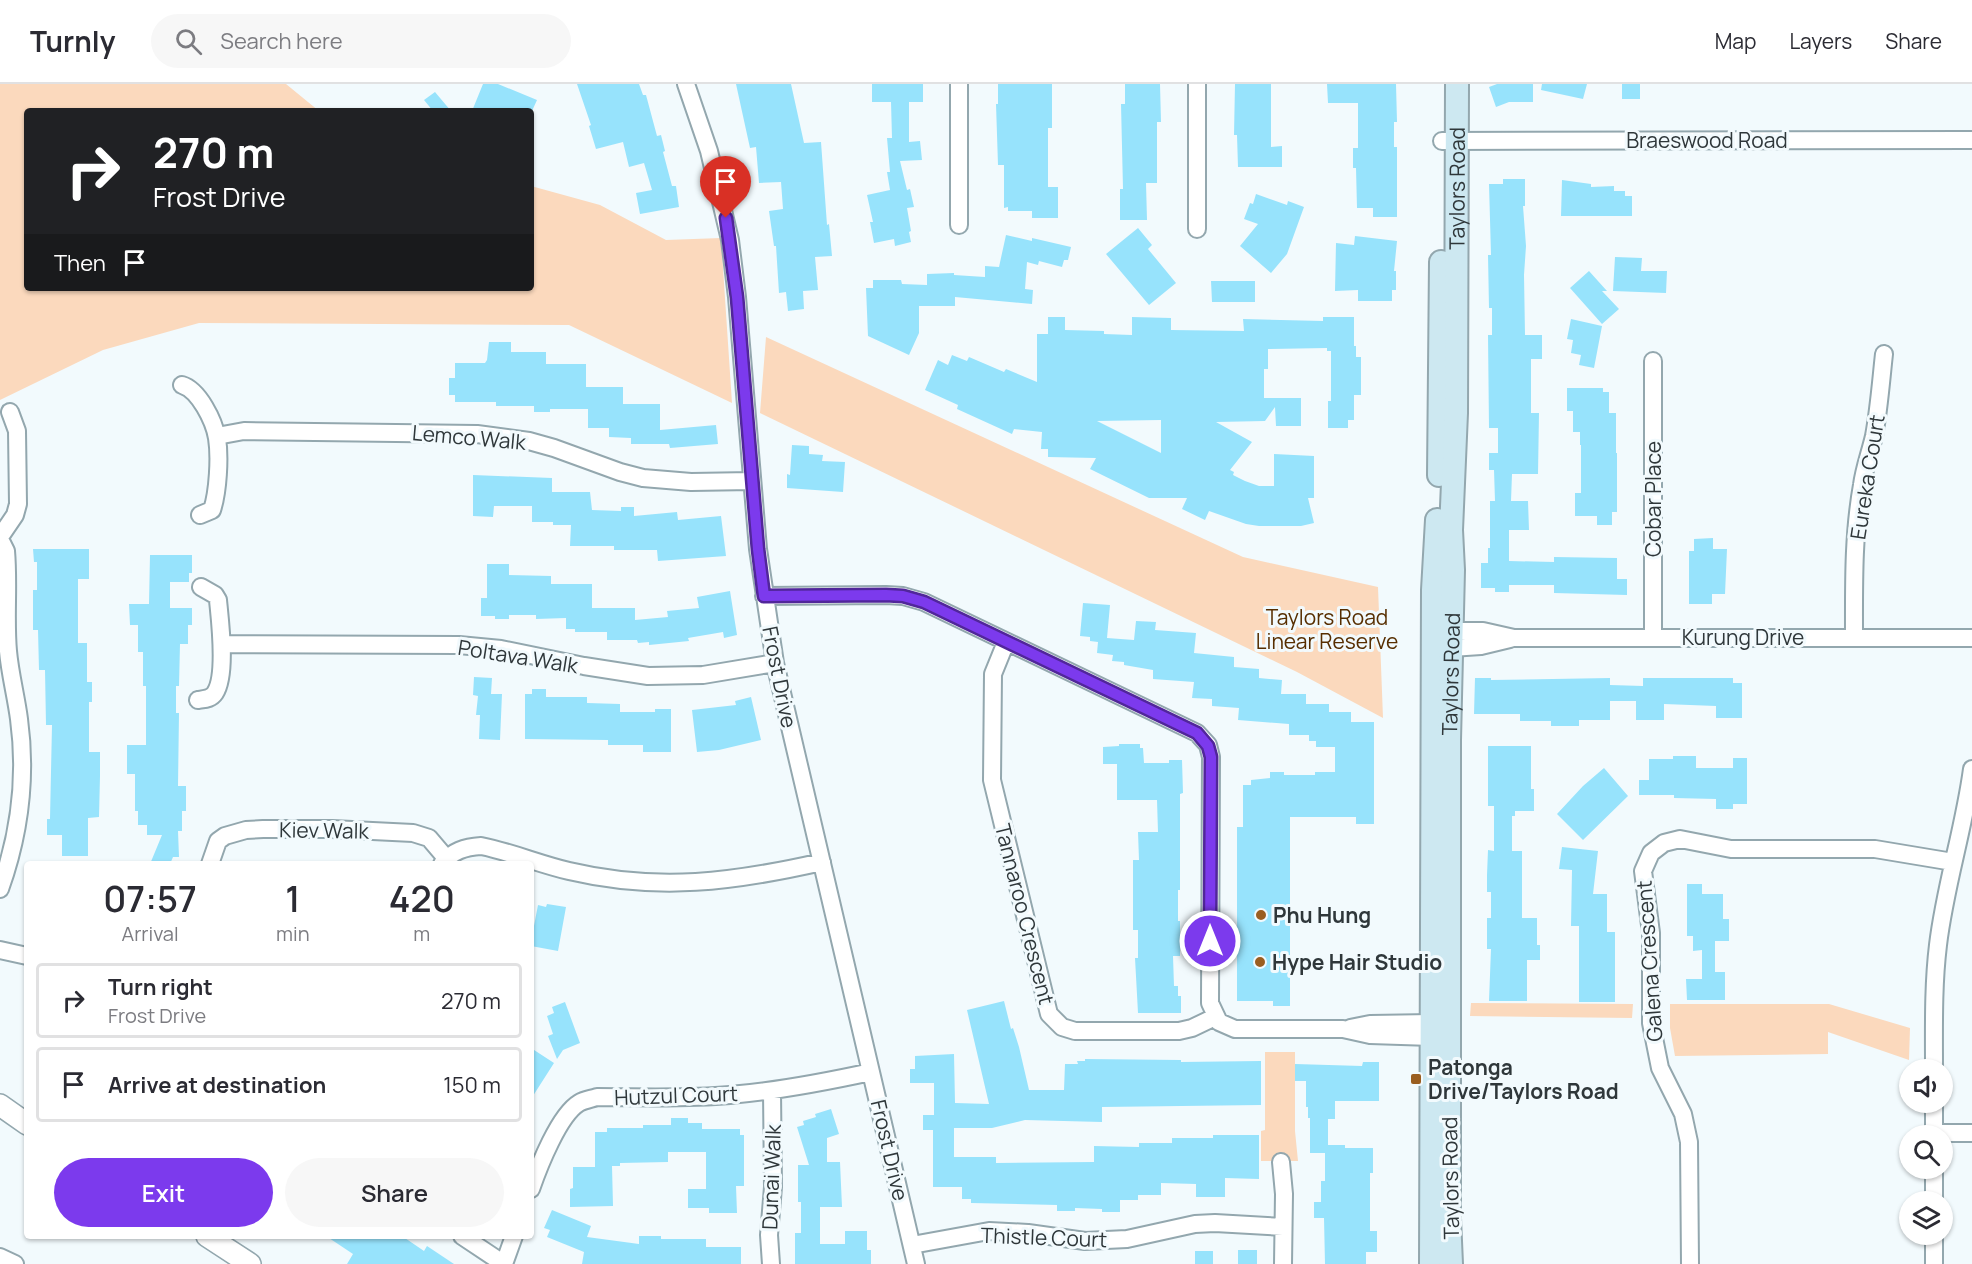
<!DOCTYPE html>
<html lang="en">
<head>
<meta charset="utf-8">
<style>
	:root { --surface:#fff; --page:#f7f7f7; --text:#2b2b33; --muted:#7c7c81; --line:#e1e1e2; --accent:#7c3aed }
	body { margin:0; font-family:Manrope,sans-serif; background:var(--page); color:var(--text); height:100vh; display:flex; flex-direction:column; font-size:22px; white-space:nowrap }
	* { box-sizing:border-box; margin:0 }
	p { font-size:20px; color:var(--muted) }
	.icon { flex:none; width:33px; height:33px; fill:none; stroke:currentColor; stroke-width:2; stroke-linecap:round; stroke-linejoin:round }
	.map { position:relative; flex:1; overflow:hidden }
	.panel { position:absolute; left:24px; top:777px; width:510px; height:378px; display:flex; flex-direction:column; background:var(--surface); border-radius:6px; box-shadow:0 2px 4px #0004 }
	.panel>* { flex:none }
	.top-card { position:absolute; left:24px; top:24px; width:510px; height:183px; border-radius:6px; box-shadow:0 2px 4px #0004; background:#202124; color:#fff; overflow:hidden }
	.controls { position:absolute; left:1899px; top:975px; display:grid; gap:12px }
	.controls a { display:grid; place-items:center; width:54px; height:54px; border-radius:50%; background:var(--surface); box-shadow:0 2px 4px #0004; font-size:30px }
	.pin { position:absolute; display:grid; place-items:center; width:51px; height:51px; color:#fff; margin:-62px -26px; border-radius:50% 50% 50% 0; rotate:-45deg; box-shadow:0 0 6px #0007 }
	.pin .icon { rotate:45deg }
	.me { position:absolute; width:66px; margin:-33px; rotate:0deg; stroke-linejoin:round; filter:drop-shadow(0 0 4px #0008) }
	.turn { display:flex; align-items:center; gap:21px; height:126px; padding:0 30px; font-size:27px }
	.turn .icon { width:78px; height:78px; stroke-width:2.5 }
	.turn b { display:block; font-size:42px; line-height:51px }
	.then { display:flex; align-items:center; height:57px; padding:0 30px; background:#0003; gap:12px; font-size:22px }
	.eta { display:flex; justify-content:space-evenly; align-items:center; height:102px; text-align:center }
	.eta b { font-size:36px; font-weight:600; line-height:42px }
	.primary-button { display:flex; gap:12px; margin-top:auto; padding:12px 30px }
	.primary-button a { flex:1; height:69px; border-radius:36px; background:var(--accent); color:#fff; font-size:24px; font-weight:600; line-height:69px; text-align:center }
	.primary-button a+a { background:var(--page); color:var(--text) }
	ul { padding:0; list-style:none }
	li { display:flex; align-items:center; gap:18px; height:75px; margin:0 12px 9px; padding:0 18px; border:3px solid var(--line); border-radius:6px }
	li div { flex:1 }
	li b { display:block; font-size:22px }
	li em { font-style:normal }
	header { display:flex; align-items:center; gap:36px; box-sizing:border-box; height:84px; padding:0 30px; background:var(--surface); border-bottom:2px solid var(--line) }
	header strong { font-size:28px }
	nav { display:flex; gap:33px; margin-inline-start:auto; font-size:21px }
	.search { width:420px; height:54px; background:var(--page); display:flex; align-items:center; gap:15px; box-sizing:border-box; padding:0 21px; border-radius:33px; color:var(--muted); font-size:22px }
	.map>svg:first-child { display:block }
</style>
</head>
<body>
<header>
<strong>Turnly</strong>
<div class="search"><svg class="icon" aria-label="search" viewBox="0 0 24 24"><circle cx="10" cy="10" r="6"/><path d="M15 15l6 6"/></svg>Search here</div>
<nav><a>Map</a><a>Layers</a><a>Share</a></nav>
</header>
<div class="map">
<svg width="1972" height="1180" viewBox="0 0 1972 1180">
	<rect width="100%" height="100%" fill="#f2fafd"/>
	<!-- green -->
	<path fill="#fbd9bd" d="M0,0H286L319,27H27V204H531V102L600,121L666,156L721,154L732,319L569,241L199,239L103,266L0,316Z
		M766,253L1243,473L1378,503L1383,634L1297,588L760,329Z
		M1471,919L1633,920L1632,934L1470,932Z
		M1670,920H1829L1910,944L1909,976L1828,948V970L1675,972L1670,944Z
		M1265,968H1295V1047L1298,1077H1261V1047L1265,1046Z"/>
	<!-- building -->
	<path fill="#97e3fc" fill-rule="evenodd" d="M483,0H498L537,16L532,27H472Z
		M577,0H639L643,11H646L657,52L661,51L665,67L663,68L672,102H676L679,123L640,130L636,109L652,106L644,79L629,83L623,58L596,65L589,42L591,41Z
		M736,0H791L804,59L821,58L827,141L829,140L832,172L815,173L818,206L803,207L804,225L788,227L786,208L779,209L776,162H774L769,127L783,125L781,98L759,99L756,63L750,64Z
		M872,0H923V18H909V58L920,57L922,76L900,77L907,106L910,105L914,123L907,124L911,147L909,148L911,158L895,162L894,155L874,159L870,138H873L867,111L890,106L887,88H890L887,54H892L891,18H872Z
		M998,0H1052V44H1048V103H1058V134H1032V127H1008V123L1004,124V81H998L996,20H998Z
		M1125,0H1160L1161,38H1157V99H1146L1147,136H1120V105H1123L1121,20H1125Z
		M1235,0H1271V63L1282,62V83H1238L1237,51H1234Z
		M1327,0H1396L1397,38H1394V63H1397V133H1373V124H1357L1356,84H1353V64H1358V19H1328Z
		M1497,0H1533V18H1509L1496,23L1489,3Z
		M1542,0H1587L1583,15L1541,6Z
		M1622,0H1640V15H1622Z
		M435,8L451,27H433L424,16Z
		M1503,95H1525V122H1523L1526,162L1524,191L1525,251H1542V275H1531V329H1539L1538,390H1512L1511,417H1528L1529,446H1509V477L1554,478V473L1617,474V495H1627V511L1554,509V501H1509V508H1495V504H1481V479H1488V464H1490V417H1495L1494,386H1489V369H1498V344H1489L1488,251H1492V224H1489L1488,171H1491L1489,100H1503Z
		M1562,96L1591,100V103L1614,102V107H1625V112H1632V132H1561Z
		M1256,110L1287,121L1288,117L1304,123L1287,170L1271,189L1240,162L1258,140L1244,135L1250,119L1253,120Z
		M1138,144L1152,161L1148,165L1176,199L1149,221L1106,170Z
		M1006,151L1032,157V154L1071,163L1068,176H1064L1062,183L1039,177L1038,181L1027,178L1025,205L1033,206L1032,220L955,213V222H919V249L909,271L868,252L866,204H873V196H901L902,200L927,201V190L954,189V191L985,193V182L999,183Z
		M1355,152L1397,157L1394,187H1396V206H1392V217H1358V206L1335,207L1336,159L1354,161Z
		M1615,173L1642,174L1641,187H1667L1666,209L1613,207Z
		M1589,187L1607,207H1602L1619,225L1602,240L1570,204Z
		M1211,197H1255V218H1212Z
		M1048,233H1065V246L1104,247V250L1132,251V233L1171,234V246L1244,247L1243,235L1323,237V233H1354V262H1356V273H1361V311H1354V336H1348V344H1328V317H1331V267H1327V264L1268,265V285H1264V314H1301V342H1276L1275,323L1265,337L1216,338L1252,358L1230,386L1234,388L1233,391L1245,397L1259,402H1274V370L1314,372V414H1308L1314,439L1301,442H1259L1246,440L1209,427L1205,436L1182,425L1187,414H1149L1090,385L1096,374L1048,373V365H1041L1042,348L1014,345L1012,350L957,325L958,321L925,306L938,276L948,281L952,271L967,277L969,273L1004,288L1006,285L1037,298V250H1048ZM1161,336V369L1097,337Z
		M1571,235L1602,242L1594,284L1579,281L1581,271L1571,269L1573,256L1567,255Z
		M489,258H511V268H546V280H586V303H623V320H660V346L716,341L718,360L670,364L669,360H631V354L609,353V344H588V325H550V328H534V322H496V318H455V311H449V294H455V279H485L487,276Z
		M1567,304H1603V308H1609V329H1616V369H1617V428H1612V441H1597V432H1575V409H1581V361H1580V348H1573V327H1567Z
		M792,361L809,362V370L823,371L822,377L845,378L843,408L787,404V390L790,391Z
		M473,391L552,394V408H590L592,426L621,427V423H634V432L677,428L678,436L721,432L726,472L658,477L657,466H614V462H570L571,441H553V438H532V422H494L493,433L473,432Z
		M1713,454V465H1727L1725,510H1712V520H1689V467H1694V455Z
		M33,465H89V495H78V559H87V598H92V618H89V668H100V692L99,733L88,734V772H62V751H47V735H50L52,641H46L45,586H39L38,546H33V506H37V478H34Z
		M150,471H192V489H189V498H170V524H192V541H188V560H180L179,602H176V629H179L178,702H186V727H182V747H178L179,773H173L170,780H150L162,751H147V741H138V727H135V690H127V661H146V602H143V568H138V541H130L129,520H149Z
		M487,480H509V491L551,492V500H592V524H635V536L668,533L667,527L699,524L697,513L730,507L737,551L724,554L723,548L688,554L689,557L649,561V558L638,559L637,556H607V548H575V545H566V534L536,535V531H509V535H495V532H481V514H487Z
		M1083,519L1110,521L1107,554L1134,556L1136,537L1156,538L1155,546L1196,549L1194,569L1234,573V583L1259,585V594L1282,596L1281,610H1306V620H1329V628H1351V638H1374V740H1356V733H1290V922H1273V917H1237V743H1243V701H1251V696L1270,694V688H1284V691H1315V688H1335V663H1316V657H1309V651H1289V640L1238,636L1239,624L1212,622V615L1192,614L1194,598L1153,595V586L1124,581V578L1112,577L1113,571L1097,569L1098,558L1090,557V553L1080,552Z
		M474,593L492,594L491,610H502L500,656L479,655L480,631H476L478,612L473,611Z
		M1475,594H1491V596L1610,594V601L1643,602V594H1733V599H1742V634H1716V622L1664,620V636H1636V617H1610V636H1579V642H1551V637H1520V630H1474Z
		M532,605H546V613H587V619L620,620V628H655V625H671V668H643V661H608V656L525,655V610H532Z
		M751,613L761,656L719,666L697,668L692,626L736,621L735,617Z
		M1119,660H1140V664H1143L1144,679H1169V676H1182L1183,709L1180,710V806H1178V837H1180V872H1173L1174,902H1178V912H1181V929H1138L1135,874H1138V846H1133V776H1139L1138,748H1158L1157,716H1117V680H1103V663L1119,662Z
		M1488,662H1531V705H1534V727H1515V732H1512V767H1522V834H1537V861H1540V876H1527V917H1489L1491,865H1487V834H1491V808H1487V791L1488,766L1494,767V722H1488Z
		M1673,672H1696V684H1733V674H1747V720H1733V725H1716V715L1674,714V711H1639V696H1649V675H1673Z
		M1604,684L1628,712L1583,756L1557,730L1583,702Z
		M1562,763L1598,767L1593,810H1607V848H1615V918H1579V842H1571L1572,786L1559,785Z
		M1687,800H1702V810H1723V835H1729V857H1715V888H1725V916H1687L1686,895H1702V866L1693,867V852H1687Z
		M547,820L566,823L558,867L531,862V846L533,847L538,821L546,823Z
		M1004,917L1011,945L1013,944L1019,963L1029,1006H1064L1065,980H1078L1077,977H1085V975L1181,976V978L1261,977V1021L1102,1023V1038L1025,1036L992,1044H954V1073H996V1079L1094,1078V1062L1139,1063V1059H1172V1054H1213V1051H1259V1095L1225,1094V1113H1196V1100L1161,1099V1111H1138V1116H1120V1128H1102V1125L1075,1124V1127H1057V1121L971,1119V1115H962V1103H933V1046H923V1031H934V999H910V985H915V972L954,970L955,1019L989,1020L967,926Z
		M565,918L580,959L563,966L557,975L548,952L553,950L547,932L554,929L552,923Z
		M531,964L554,979L531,1015Z
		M1363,978H1379V1017H1335V1035H1328V1061H1345V1064H1373V1089H1370V1147H1377V1168H1366V1180H1325L1324,1134H1314V1118H1321V1097H1325V1069H1310V1034H1308V1023H1306V997H1295V980L1362,982Z
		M831,1025L839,1050L827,1054V1078H840L842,1123H820V1160H845V1147H867V1166H871V1180H795V1149H801V1118H798V1081H809L797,1043L804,1041L803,1037L816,1033L815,1030Z
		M671,1034H688V1039H702V1045H740V1051H744V1102H736L737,1129H709V1124H688V1105H706V1068H668V1078L620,1079V1082H612L613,1122L570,1123V1105L573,1104V1083H595V1048H607V1044H643V1041H671Z
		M552,1126L591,1142L587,1153L639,1160V1152H661V1155H706V1163H741V1180H582L584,1168L547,1153L550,1146L544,1144Z
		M326,1152H402L424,1167L427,1162L454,1180H347L353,1170Z
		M1238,1166H1257V1180H1238Z
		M1195,1167H1213V1180H1195Z"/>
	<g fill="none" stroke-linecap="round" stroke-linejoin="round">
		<defs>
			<path id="minor" d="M686,0L709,67L730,156L737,213L758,465L775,579L916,1180
				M1442,57L1972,56
				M959,141V0
				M1197,145V0
				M1653,277V553
				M182,301C199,306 214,337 217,354C220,373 218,408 212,426L200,431
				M217,352L244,347L477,350L529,357L554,364L620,388L643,394L691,398L752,397
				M0,453L15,431L18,420L17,347L10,328
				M0,455L6,467C9,500 5,534 8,567C10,590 16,612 19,635C27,694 20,749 0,805
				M764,512L886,511L903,512L924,518L1197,649L1208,661L1211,673L1210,919L1219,938L1235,945H1343L1370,951L1432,953
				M1451,547H1483L1514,554H1972
				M1854,553C1854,502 1853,451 1862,401C1864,385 1870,369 1874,352C1879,325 1881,297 1884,270
				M1006,558L993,590L992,696L1049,930L1062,943L1075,947H1179L1192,944L1215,933
				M223,560L459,561L501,565L584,582L648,592L703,591L775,579
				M1451,564L1481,562L1510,555
				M198,616C205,615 211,615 215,609C227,591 220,537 218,516L215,511L201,503
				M210,780L218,757L225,752L246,746L263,745H332L413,749L429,754L446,774
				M442,780C452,767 465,763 481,762C511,768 539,780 569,787C658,808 734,798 822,778
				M0,866L27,872
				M1350,944L1370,940L1432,939
				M1934,986C1934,944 1933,902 1938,861C1945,802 1964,745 1972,685
				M1934,1018V1052
				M1934,1049H1972
				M1281,1078L1284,1110L1283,1180
				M531,1105C539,1082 559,1031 579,1019C584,1016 591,1015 597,1013C641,1013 686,1015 730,1011C778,1007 825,998 871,988
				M1934,1118V1084
				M462,1152L504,1180L514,1152
				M912,1161L989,1147L1028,1149L1085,1157L1127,1155L1195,1140L1215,1139L1283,1143
				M0,1173L15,1180
				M771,1180L769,1151L773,1103L772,1007
				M1690,1180L1689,1058L1683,1030L1660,984L1651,939V849L1643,787L1651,769L1664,759L1680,755L1731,765H1875L1953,778
				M1934,1180V1150"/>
			<path id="tertiary" d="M0,1021L27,1040
				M207,1152L250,1180"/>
			<g id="secondary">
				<path d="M1439,391L1441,178"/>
				<path d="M1431,1180L1433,506L1437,436"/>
				<path id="s1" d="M1451,1180L1449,1134V656L1453,486L1451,446L1456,329L1457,0"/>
			</g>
		</defs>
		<!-- minor casing -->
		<use href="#minor" stroke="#93a7ae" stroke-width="20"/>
		<!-- tertiary casing -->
		<use href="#tertiary" stroke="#93a7ae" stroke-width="24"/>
		<!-- secondary casing -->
		<use href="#secondary" stroke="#93a7ae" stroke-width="26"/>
		<!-- minor -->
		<use href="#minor" stroke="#fff" stroke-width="16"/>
		<!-- tertiary -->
		<use href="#tertiary" stroke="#fff" stroke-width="21"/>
		<!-- secondary -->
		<use href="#secondary" stroke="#cde8f1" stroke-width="22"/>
	</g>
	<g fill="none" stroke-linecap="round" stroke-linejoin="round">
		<defs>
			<path id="route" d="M726,134L737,213L758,465L764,512L886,511L903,512L924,518L1197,649L1208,662L1211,673L1210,857"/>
		</defs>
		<!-- route casing -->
		<use href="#route" stroke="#51269a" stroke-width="15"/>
		<!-- route -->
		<use href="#route" stroke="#7c3aed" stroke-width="10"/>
	</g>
	<!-- markers -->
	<g fill="#9a5e20" stroke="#f2fafd" stroke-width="2">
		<circle cx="1261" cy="831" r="6"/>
		<circle cx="1260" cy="878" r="6"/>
		<rect x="1410" y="989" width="12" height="12" rx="3"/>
	</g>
	<g text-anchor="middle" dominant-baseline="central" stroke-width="6" stroke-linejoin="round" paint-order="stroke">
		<!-- street labels -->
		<g font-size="21" fill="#2f373a" stroke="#f2fafd">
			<text x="1707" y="56">Braeswood Road</text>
			<text stroke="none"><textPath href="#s1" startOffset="1076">Taylors Road</textPath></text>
			<text transform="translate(469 353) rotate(5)">Lemco Walk</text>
			<text transform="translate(1867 393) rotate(-81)">Eureka Court</text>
			<text transform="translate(1653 415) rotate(-90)">Cobar Place</text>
			<text x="1743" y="553">Kurung Drive</text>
			<text transform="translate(518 572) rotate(9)">Poltava Walk</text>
			<text stroke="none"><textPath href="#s1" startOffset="590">Taylors Road</textPath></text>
			<text transform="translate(780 593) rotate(79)">Frost Drive</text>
			<text transform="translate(324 746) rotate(1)">Kiev Walk</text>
			<text transform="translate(1025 830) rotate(76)">Tannaroo Crescent</text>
			<text transform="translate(1649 877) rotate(-94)">Galena Crescent</text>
			<text transform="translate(676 1011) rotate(-2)">Hutzul Court</text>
			<text transform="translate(890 1066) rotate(77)">Frost Drive</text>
			<text transform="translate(771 1093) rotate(-88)">Dunai Walk</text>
			<text transform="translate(1450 1094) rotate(-91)">Taylors Road</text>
			<text transform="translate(1044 1153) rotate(2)">Thistle Court</text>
		</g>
		<!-- park labels -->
		<g font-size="21" fill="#572e00" stroke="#f2fafd">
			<text x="1327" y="533">Taylors Road<tspan x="1327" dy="24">Linear Reserve</tspan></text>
		</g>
		<!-- poi labels -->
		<g font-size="21" font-weight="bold" fill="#2f373a" stroke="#f2fafd" text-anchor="start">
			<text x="1273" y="831">Phu Hung</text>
			<text x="1272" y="878">Hype Hair Studio</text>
			<text x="1428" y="983">Patonga<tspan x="1428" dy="24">Drive/Taylors Road</tspan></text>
		</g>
	</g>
</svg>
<div class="controls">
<a><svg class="icon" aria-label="sound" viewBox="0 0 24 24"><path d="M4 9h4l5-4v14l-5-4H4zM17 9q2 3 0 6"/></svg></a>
<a><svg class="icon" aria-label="search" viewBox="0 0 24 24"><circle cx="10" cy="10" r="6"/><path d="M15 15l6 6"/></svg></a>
<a><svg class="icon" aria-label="layers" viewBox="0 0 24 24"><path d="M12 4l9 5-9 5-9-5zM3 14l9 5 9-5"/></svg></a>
</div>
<div class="pin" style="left:726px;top:134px;background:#d93025"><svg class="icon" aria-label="arrive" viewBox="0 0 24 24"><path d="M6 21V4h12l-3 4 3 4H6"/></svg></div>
<svg class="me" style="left:1210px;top:857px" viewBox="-20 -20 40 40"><circle r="17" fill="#7c3aed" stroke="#fff" stroke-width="3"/><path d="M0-11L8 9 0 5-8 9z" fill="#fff"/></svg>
<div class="top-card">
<div class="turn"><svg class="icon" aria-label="right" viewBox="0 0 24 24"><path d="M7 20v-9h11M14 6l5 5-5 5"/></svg><div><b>270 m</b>Frost Drive</div></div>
<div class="then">Then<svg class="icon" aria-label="arrive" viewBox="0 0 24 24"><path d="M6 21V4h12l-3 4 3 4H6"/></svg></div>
</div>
<section class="panel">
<div class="eta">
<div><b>07:57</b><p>Arrival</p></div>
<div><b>1</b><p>min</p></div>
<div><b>420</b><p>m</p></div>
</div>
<ul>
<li><svg class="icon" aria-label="right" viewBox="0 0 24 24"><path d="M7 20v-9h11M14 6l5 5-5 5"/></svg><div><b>Turn right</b><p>Frost Drive</p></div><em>270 m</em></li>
<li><svg class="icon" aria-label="arrive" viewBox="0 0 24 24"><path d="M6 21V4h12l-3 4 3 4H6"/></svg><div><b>Arrive at destination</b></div><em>150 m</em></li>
</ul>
<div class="primary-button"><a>Exit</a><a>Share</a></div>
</section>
</div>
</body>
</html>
